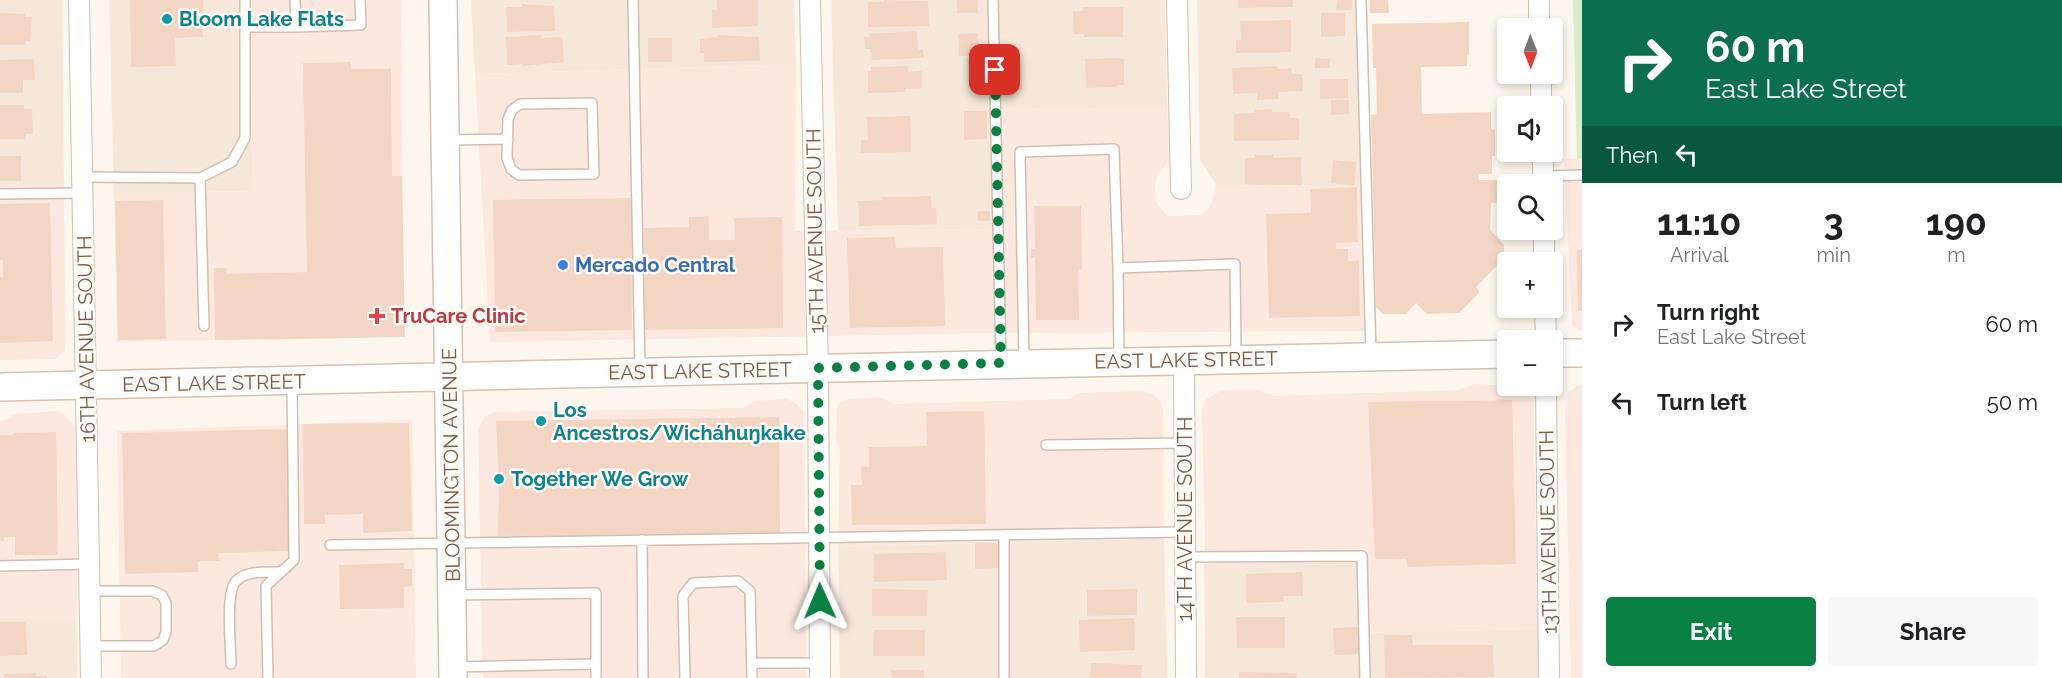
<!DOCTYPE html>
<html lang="en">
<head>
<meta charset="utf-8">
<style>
	:root { --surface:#fff; --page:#f6f6f6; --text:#202124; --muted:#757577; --accent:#0b8043 }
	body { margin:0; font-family:Raleway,sans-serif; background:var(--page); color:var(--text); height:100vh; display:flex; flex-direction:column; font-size:22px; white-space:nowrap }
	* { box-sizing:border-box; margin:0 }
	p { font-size:20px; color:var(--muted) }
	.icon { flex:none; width:33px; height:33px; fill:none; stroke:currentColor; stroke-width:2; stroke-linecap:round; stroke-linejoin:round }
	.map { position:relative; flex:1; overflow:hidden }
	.drawer { display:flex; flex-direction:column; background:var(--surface); width:480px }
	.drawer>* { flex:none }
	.hud { background:#0b6e4f; color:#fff; overflow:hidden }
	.needle { width:39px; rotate:179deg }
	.tools { position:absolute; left:1497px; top:18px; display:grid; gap:12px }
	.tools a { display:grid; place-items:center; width:66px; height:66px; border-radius:6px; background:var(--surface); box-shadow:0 3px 9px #0003; font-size:30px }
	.pin { position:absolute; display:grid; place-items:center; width:51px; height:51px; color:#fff; margin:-26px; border-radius:12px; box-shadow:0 3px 9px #0006 }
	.me { position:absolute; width:66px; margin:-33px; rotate:359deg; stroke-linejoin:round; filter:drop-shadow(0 0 4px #0008) }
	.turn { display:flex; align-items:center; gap:21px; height:126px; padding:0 24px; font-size:27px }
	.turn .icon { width:78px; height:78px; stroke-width:2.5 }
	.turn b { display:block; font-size:42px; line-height:51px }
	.then { display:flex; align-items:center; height:57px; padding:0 24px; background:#0003; gap:12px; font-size:22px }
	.eta { display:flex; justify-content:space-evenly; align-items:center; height:102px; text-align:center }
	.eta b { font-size:36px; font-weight:700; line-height:42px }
	.action { display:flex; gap:12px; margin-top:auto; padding:12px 24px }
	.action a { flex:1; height:69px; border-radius:6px; background:var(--accent); color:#fff; font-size:24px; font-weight:700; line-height:69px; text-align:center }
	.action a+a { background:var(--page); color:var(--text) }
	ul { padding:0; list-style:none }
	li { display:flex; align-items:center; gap:18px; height:78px; padding:0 24px }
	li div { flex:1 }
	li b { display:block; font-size:22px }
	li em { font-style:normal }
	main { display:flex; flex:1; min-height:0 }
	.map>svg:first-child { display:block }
</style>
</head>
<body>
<main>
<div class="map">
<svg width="1582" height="678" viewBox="0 0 1582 678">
	<rect width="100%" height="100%" fill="#fdf6ec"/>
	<!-- residential -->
	<path fill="#f5e8da" d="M0,0H62L64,185L0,186Z
		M109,0H249L253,191L114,193Z
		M471,0H794L796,64L475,74Z
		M831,0H1165L1167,108H992L993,229L838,231Z
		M1197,0H1362L1367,186L1216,185L1200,159Z
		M1164,538L1167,678H840L838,547Z
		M1363,562L1364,633L1538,629V678H1205L1204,565Z
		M0,619H77V678H0Z"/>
	<!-- commercial -->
	<path fill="#fde8e0" d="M249,0H401L404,337L117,342L114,193L253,191Z
		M796,64L795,231L992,229L991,107L1167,108L1170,159L1157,176L1155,189L1156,203L1168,216L1202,215L1212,204L1216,185L1367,186L1372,331L995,333L490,342L475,74Z
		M1582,158V331L1578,330L1572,324L1564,159Z
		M64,185L65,350L55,359L0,360V186Z
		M1474,384L1520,386L1533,401L1538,629L1364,633L1363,562L1204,565L1205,540L1202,411L1206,399L1222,390H1259L1274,396L1460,390Z
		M1582,385V678H1571L1565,408L1568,393L1577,386Z
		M1143,391L1152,394L1159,400L1163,408L1164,538L838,547L840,449L836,439L837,407L841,402L849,399L880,397L895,404L1069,399L1079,393Z
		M786,399L796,403L804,411L806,678H483L478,429L485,417L495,412L742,408L755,401Z
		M58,411L65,415L77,430V619H0V420H5L15,414Z
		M412,420L416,678H121L117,431Z"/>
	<!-- park -->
	<path fill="#d8ecc9" d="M1573,0H1582V158L1577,159Z"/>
	<!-- building -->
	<path fill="#f3d5c3" d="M130,0H203V37L175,38L176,66L131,67Z
		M717,0H758V26L712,28V10H717Z
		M884,0L928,1L929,26L868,27V2H884Z
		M957,0H978V13H957Z
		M1238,0H1293V7L1238,8Z
		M1337,0H1352V10H1336Z
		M1370,0H1388L1389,13H1370Z
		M522,4L554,6L555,31L507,32L506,7H522Z
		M1083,7H1123V37H1084V34H1074L1073,11H1083Z
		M0,13L25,14V17H32L30,41H26L25,45H0Z
		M1321,13H1345V36L1321,37Z
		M1291,20V52L1236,53V40H1241L1240,21Z
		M1469,22V55H1467V66L1421,67L1422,114L1491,112V130L1495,129V156H1492V174H1478L1479,180H1511V184H1508V202L1491,203L1490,230L1504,245V258L1476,287L1480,292L1459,313L1427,314L1416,303L1406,314H1383L1376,307L1371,115L1377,114L1376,68H1373L1372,24Z
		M917,31L918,50H923L924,58L872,60L870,49H865L864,37H869V34Z
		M978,33L979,55L959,56L958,34Z
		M541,35V38L562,37L564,62L523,66V64L507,65L506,37Z
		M717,35L759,37L760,61L704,62V53H700V39L717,37Z
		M648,38H672V62H648Z
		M987,57L988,82H968L967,58Z
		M1117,58L1124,59V85H1117V87L1086,88L1085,59Z
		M1315,58L1330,59V68H1315Z
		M34,59L35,80H23V93H0V60Z
		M351,62V69H391L392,176H402L405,337L215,340L214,268H226L227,274L307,272L303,63Z
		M1021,63L1022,90H1002L1001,64Z
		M908,66V72L922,71V88L905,89V92L868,93V71H871V67Z
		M1277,66V69L1291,68L1292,74H1302L1303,91L1278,92V99L1257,100V93L1233,94L1232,68Z
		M1320,79H1348V98L1320,99Z
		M1331,100H1349V114L1331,115Z
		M0,105H24V109H32L33,134H25L26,139H0Z
		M1272,109V112H1290V118H1299V140L1234,141V114L1255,113V110Z
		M964,111H987V139L964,140Z
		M910,116L911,152L861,153V140H868L867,117Z
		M1255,155H1273V158L1301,157L1302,185L1245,184V158H1255Z
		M0,156H21V181H0Z
		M1333,160L1356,162L1354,186L1331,183Z
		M1357,187L1358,242L1336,243V249H1348V261H1359L1360,316L1269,318L1266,214L1311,213L1310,189Z
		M931,196V208H936L937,224L859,226L858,201L883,200V197Z
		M631,198L632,330L495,332L493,200Z
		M163,200L166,339L118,340L115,201Z
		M50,203L53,341L0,343V277H3V260H0V204Z
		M1034,206H1081L1082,269H1078L1079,320H1036L1035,258H1031V249H1035Z
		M978,211H990V221H978Z
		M709,216V240H735L734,218L782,217L783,328L645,330L644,228L689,227V217Z
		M895,237L896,248L943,247L945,326L850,328L847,238Z
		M1577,250H1582V311H1578Z
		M1512,400L1516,564L1407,567L1406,559H1375L1368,402Z
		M984,411L986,524L852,525L851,485H862L861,466L869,467V447L927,446L926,412Z
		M779,417L780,533L498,536L499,479L496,421Z
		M409,423L412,531L363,533V514L325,515V524H304L303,424Z
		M288,429L291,551L218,553L219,561H198V572L125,574L122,433Z
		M56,432L58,555H15V537H4V541H0V435H13V433Z
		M975,543H998V568L975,569Z
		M946,552L947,580L874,582V554Z
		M404,563V569H412V586L404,587V608L340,609L339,565Z
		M1302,572L1303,596H1283L1284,602L1246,603V574Z
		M872,589L928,590L927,616H872Z
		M1137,589V615L1087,616V590Z
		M1236,617H1285V648H1237Z
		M1134,618L1135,650L1080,652L1079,620Z
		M0,622H26L27,655L0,656Z
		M1359,627L1360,654L1334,655L1333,628Z
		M874,630H925V656H873Z
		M1384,635H1412L1413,645H1493L1494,677L1385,678Z
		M1091,663L1142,665L1141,678H1090Z
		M891,670H924V678H892Z
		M1239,672L1297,673V678H1239Z
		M36,673V676H47V678H4V674Z"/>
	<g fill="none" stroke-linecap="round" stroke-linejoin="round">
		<defs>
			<path id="lane" d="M633,0L640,370
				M993,0L1001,361
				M1361,0L1371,354
				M245,27H296L295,0
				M296,27L361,25L360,0
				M592,103L594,174L519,175L511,169L507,158L508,119L512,110L520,104Z
				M447,140L508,139
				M1543,176L1582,175
				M83,177L200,178L232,162L245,138V0
				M200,178L204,326
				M0,194L83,193
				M1119,359L1118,268L1235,264L1236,357
				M1024,360L1020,152L1114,149L1118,268
				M1046,445L1185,443
				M1004,536V678
				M642,540L643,678
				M330,545L1185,532
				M1186,557L1362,556L1365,678
				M0,566L90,564
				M90,591H152L162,595L166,603V632L163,640L154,646H91
				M455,595L596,593V678
				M752,663H820
				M231,664C231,646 225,593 236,581C247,570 267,572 281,572
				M455,667L596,664
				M268,678L266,586L294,560L292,383
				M685,678L683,596L693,583L738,581L750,591L752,678"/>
			<path id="street" d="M79,0L91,678
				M810,0L818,368L820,678
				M1177,0L1181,189
				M1539,0V28
				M1541,74V106
				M1543,152V184
				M1544,230V262
				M1545,308L1546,340
				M1184,360L1186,678
				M1546,386L1549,678"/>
			<path id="secondary" d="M443,0L453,678
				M1552,353H1582
				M0,387C503,378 1005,361 1508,354"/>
		</defs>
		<!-- lane casing -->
		<use href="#lane" stroke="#d1beb0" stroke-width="12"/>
		<!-- street casing -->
		<use href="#street" stroke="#d1beb0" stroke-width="22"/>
		<!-- secondary casing -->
		<use href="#secondary" stroke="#d6c0b0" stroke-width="30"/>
		<!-- lane -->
		<use href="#lane" stroke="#fff" stroke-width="9"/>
		<!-- street -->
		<use href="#street" stroke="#fff" stroke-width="20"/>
		<!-- secondary -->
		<use href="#secondary" stroke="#fff" stroke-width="27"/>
	</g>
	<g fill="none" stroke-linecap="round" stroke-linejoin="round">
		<!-- route -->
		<path stroke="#0b8043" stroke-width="10" stroke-dasharray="0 18" d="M820,601L818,368L1001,363L995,70"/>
	</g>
	<!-- markers -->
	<g fill="#0f9aa8" stroke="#fffaf3" stroke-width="2">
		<circle cx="167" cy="19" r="6"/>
		<circle cx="541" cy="421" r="6"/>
		<circle cx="499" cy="479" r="6"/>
	</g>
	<circle fill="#3f7fe0" stroke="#fffaf3" stroke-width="2" cx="563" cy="265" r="6"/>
	<path fill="#e0444e" stroke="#fffaf3" stroke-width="2" d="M374 307h6v6h6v6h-6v6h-6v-6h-6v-6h6z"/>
	<g text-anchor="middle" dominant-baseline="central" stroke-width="5" stroke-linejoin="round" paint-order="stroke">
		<!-- culture labels -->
		<g font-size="20" font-weight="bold" fill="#0d838f" stroke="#fffaf3" text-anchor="start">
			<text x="179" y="19">Bloom Lake Flats</text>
			<text x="553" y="410">Los<tspan x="553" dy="23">Ancestros/Wicháhuŋkake</tspan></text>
			<text x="511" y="479">Together We Grow</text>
		</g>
		<!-- street labels -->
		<g font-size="20" fill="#7a5c4d" stroke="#fffaf3">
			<text transform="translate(815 231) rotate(-91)">15TH AVENUE SOUTH</text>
			<text transform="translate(86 339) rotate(-91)">16TH AVENUE SOUTH</text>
			<text transform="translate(1186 360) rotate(-1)">EAST LAKE STREET</text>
			<text transform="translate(700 371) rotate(-1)">EAST LAKE STREET</text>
			<text transform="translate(214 383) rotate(-1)">EAST LAKE STREET</text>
			<text transform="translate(451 465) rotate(-91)">BLOOMINGTON AVENUE</text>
			<text transform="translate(1185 519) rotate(-90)">14TH AVENUE SOUTH</text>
			<text transform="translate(1548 532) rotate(-91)">13TH AVENUE SOUTH</text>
		</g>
		<!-- shop labels -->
		<g font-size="20" font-weight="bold" fill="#366cbe" stroke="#fffaf3" text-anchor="start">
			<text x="575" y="265">Mercado Central</text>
		</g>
		<!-- health labels -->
		<g font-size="20" font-weight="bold" fill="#be3a42" stroke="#fffaf3" text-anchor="start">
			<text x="391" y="316">TruCare Clinic</text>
		</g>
	</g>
</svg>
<div class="tools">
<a><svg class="needle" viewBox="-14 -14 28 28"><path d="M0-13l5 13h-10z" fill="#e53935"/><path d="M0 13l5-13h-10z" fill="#757577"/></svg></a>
<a><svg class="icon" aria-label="sound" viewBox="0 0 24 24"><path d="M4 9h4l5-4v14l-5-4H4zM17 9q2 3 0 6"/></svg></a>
<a><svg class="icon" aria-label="search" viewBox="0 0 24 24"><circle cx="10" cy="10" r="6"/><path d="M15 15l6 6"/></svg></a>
<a>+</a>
<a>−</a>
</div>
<div class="pin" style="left:995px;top:70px;background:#d93025"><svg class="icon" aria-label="arrive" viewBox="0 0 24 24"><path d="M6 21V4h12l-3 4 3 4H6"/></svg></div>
<svg class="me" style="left:820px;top:601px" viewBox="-20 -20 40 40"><path d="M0-17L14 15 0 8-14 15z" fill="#0b8043" stroke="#fff" stroke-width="4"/></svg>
</div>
<section class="drawer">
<div class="hud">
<div class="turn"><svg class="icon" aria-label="right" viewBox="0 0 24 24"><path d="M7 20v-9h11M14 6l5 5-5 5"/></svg><div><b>60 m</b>East Lake Street</div></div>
<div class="then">Then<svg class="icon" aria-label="left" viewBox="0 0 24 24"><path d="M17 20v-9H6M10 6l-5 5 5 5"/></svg></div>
</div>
<div class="eta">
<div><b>11:10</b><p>Arrival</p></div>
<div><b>3</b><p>min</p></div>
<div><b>190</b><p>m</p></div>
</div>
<ul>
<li><svg class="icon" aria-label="right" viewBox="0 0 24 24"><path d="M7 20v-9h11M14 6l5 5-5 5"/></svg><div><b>Turn right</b><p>East Lake Street</p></div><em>60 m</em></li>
<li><svg class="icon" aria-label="left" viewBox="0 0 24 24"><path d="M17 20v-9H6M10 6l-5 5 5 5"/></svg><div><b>Turn left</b></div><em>50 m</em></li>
</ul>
<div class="action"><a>Exit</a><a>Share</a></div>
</section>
</main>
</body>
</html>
